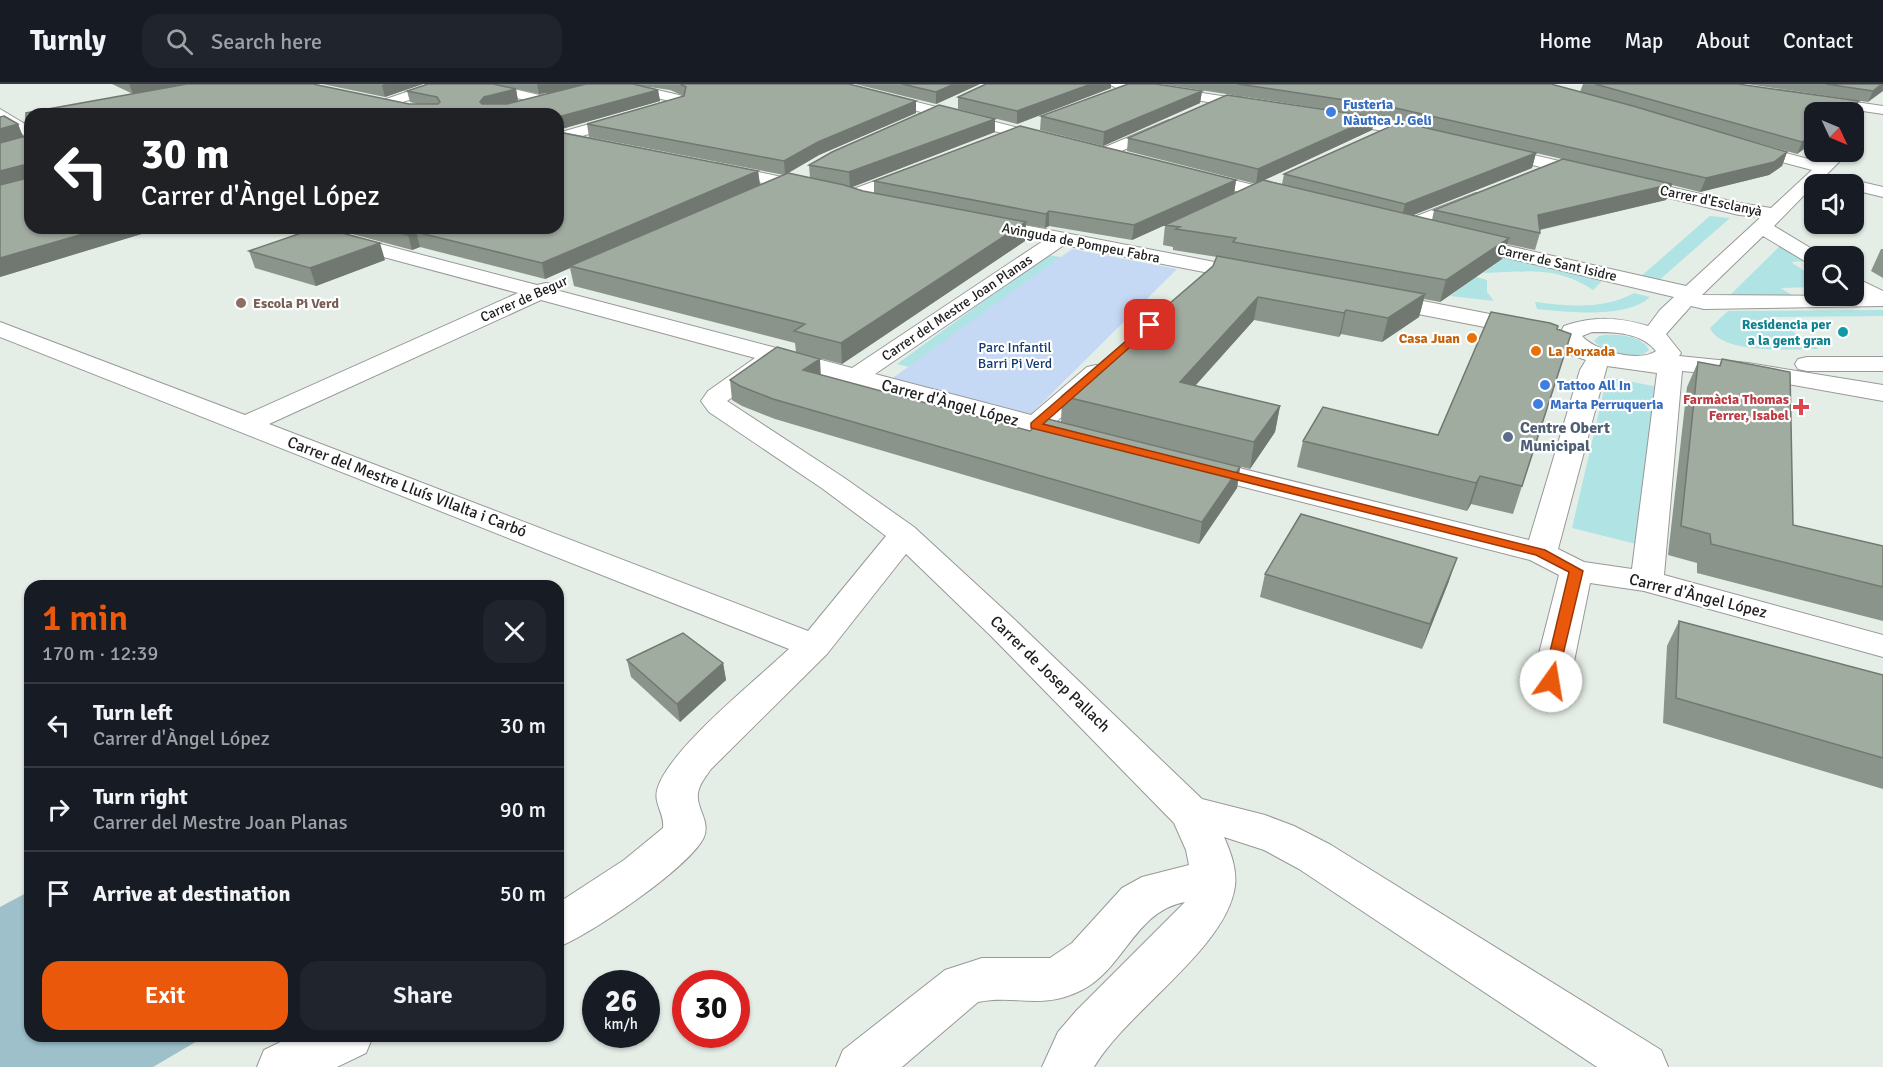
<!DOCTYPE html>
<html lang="en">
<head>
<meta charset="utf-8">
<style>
	:root { --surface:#171b24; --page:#20242c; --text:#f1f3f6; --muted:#9ea1a6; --line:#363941; --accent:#ea580c }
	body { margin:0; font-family:Signika,sans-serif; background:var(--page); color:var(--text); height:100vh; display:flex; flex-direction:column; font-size:22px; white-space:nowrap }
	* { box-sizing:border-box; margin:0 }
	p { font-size:20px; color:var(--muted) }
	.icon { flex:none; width:33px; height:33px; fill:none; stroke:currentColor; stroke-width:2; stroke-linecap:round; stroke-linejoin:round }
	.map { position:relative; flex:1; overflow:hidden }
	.details { position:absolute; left:24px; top:496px; width:540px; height:462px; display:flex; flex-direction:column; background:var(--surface); border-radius:18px; box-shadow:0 2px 4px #0004 }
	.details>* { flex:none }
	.top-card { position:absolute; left:24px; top:24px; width:540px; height:126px; border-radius:18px; box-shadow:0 2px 4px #0004; background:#202124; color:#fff; overflow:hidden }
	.needle { width:39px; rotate:134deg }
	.tools { position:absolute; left:1804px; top:18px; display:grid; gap:12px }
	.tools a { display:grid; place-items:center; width:60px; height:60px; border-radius:12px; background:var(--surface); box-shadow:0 2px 4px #0004; font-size:30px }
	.speed { position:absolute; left:582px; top:886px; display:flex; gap:12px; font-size:30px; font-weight:700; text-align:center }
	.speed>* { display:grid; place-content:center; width:78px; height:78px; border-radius:50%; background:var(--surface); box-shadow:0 2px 4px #0004; line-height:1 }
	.speed small { font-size:15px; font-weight:400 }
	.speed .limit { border:9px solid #d22; background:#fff; color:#111 }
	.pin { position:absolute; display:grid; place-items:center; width:51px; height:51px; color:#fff; margin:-26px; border-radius:12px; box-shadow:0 3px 9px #0006 }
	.me { position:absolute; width:66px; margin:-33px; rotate:13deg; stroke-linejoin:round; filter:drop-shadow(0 0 4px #0008) }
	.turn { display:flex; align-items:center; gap:21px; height:126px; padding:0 18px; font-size:27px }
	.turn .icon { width:78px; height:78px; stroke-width:2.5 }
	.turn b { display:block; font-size:42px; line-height:51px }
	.round { display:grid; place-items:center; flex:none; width:63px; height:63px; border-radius:18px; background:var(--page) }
	.summary { display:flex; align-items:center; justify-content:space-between; height:102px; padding:0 18px }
	h1 { font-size:36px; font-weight:600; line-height:45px; color:var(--accent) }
	.primary-button { display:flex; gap:12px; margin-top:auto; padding:12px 18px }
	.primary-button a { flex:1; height:69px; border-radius:18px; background:var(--accent); color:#fff; font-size:24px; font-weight:600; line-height:69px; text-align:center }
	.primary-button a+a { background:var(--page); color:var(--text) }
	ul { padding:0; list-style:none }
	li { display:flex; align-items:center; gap:18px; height:84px; padding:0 18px; border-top:2px solid var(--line) }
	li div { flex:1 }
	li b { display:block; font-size:22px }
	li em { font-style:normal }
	header { display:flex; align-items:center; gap:36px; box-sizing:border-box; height:84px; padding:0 30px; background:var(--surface); border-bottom:2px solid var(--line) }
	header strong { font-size:28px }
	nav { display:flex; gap:33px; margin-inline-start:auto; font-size:21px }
	.search { width:420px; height:54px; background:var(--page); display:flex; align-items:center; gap:15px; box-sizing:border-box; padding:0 21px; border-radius:18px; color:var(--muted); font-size:22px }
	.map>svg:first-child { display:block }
</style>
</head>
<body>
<header>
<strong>Turnly</strong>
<div class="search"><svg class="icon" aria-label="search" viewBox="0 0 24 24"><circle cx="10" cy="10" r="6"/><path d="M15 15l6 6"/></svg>Search here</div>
<nav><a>Home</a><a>Map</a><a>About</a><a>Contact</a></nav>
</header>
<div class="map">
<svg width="1883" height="983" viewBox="0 0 1883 983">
	<rect width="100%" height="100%" fill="#e5eee6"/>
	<!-- grass -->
	<path fill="#afe3e4" d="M1710,132L1730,134L1657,198L1639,194Z
		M1781,161L1808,177L1791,178L1815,194V203L1781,204L1793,212H1729Z
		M1047,171L1061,173L913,284L897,280Z
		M1505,173L1602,197L1593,206C1555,181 1524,188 1483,189Z
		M1476,193L1487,196V208L1494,217L1450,212Z
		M1634,209L1650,213C1627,235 1567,228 1537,225L1535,218C1567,222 1604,226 1634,209Z
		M1883,226V232L1771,233L1819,265C1794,265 1721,271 1710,244L1728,227Z
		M1605,251C1620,250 1642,252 1649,266C1636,278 1605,270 1594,257L1599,252Z
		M1607,293L1658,303L1636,460L1572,444Z"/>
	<!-- forest -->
	<path fill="#9dc0ca" d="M30,807V952L204,953L153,983H0V823Z"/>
	<!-- park -->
	<path fill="#c5d9f4" d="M1072,165L1177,185L1031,330L890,296Z"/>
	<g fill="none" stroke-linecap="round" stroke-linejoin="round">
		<defs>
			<path id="minor" d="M430,0H450L448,3C399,20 371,30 318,30L325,26L383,16Z
				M478,0H492L548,13L550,16L543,20L478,5Z
				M617,0H631L679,11L684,13L687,19L685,22L558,59V49L670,17L617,5Z
				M823,0H846L1058,54L1060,57L1052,62L825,3Z
				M1109,0H1143L1261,18L1268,22L1261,26L1116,4Z
				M1239,3L1340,30L1435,48L1443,53L1435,58L1329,36L1234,10L1232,7Z
				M1814,12L1883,22V30L1809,19L1807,16L1809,13Z
				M0,25L30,43V55L0,36Z
				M1169,36L1174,38L1177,41L1174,44L1110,72H1098L1096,69L1098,66Z
				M1743,58L1820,78L1832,68H1849L1824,93L1849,95L1883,103V113L1854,106V100H1815L1774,142L1822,171L1823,172H1815V181L1808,179L1763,152L1702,211L1854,212L1856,210L1854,208V193L1883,207V222L1704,225L1691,222L1666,250L1681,269L1679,272L1748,279L1883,301V317L1748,293L1682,287L1664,491L1883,551V573L1644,507L1590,499L1570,597L1564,606L1551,609L1538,606L1532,597L1559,491L1530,476L1185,388L1181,382L1185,376L1195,373L1529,456L1580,286L1586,276L1495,245L1377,222L1369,220L1366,215L1369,210L1377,208L1500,232L1559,251L1564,242C1594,232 1618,233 1648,242L1660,226L1674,213L1453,161L1450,157L1453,153L1460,151L1686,202L1761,133L1739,131L1491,71L1483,66L1491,61L1739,119L1771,124L1812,86L1737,66L1735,63ZM1592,248C1614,248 1641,248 1656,267C1639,279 1595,267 1582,252ZM1607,282L1657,289L1632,485L1584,478L1558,465Z
				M716,79L815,100L821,101L824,105L821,109L815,110L710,88L708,84Z
				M916,82L922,83L924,87L922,91L857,116H845L842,112L845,108Z
				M1192,86L1294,111L1297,115L1294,119L1288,120L1186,95L1183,91L1186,87Z
				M1476,109L1482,110L1485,114L1482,118L1410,148H1396L1393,144L1396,140Z
				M983,133L1256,186L1263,188L1267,192L1263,196L1256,198L1064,161L875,290L1031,331L1087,283L1096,281L1105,283L1108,288L1105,293L1056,338L1088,346L1092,352L1088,358L1078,360L778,280L727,317L843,393L914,443L1014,535L1202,715L1265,731L1294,742L1331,761L1661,966L1668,983H1597L1299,785L1264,766L1224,753C1231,769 1237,785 1235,802C1227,864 1127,927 1094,983H1042L1058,948L1076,927L1185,818C1135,827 1124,885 1082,906C1040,927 1017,910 978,918L902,983H836L843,966L945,886L982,874H1050L1072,859L1122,804L1142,793L1189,781L1186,766L1174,739L990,551L906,470L827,570L711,685C707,691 701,698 699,705C693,722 711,735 704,753C691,782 589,852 558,863V819L624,776L663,744C665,729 652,719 658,703C671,664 756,596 789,565L0,253V238L245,331L518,209L290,148L287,144H319L537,201L546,199L554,200L556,206L852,284L1043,157L976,143L973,139L976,135ZM541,216L755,274L708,307L701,317L709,328L823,405L886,452L808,547L269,340Z
				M1807,273H1883V287H1807L1798,285L1795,280L1798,275Z
				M293,952H373L366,969L337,983H257L264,966Z"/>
		</defs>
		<!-- minor casing -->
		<use href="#minor" stroke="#989898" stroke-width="2"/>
		<!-- minor -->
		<use href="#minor" fill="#fff" fill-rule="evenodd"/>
	</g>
	<!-- wall -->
	<path fill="#8a948a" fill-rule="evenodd" d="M112,0H185L138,9L187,0H313L409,20H418L410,18L407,7L428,0H849L916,17V29L819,71L786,90L788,89L810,94L809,81L832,68L939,21L995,35V48L851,103L863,107L874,110V97L1020,42L1236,96L1234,109L1256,100L1127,67L1128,54L1227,11L1375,33L1372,46L1264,96L1282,100L1284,90L1400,38L1470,54L1388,35L1161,0H1551L1591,11L1580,8L1583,0H1738L1859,17L1853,28H1815V57L1797,70L1713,46L1787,68L1782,82L1769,91L1700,108L1672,101L1666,116L1540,146V149L1535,166L1507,160L1502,175L1440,218L1424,215L1419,233L1382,258L1341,250L1339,253L1254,236L1195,302L1280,322L1275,348L1250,385L1061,338L1062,312L1213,182L1217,173L1173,166V163L1163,161L1165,141L1132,156L1049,142L1045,144L1026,141L1025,157L842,280L796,268L795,259L574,202L570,184L545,195L420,163L412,166L352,150L350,144H558V47L758,87L760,101L723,117L784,91L589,53L587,40L684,12L670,6L642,2L658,6L660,17L558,46V30H30V144H161L0,193V33L4,32L18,40L23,53L21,54L26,52V29L133,10ZM508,3L539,10L553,8L507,20H506L518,17L516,5ZM1536,69L1562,75L1434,126L1432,136L1412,131L1532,84Z
		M322,0H423L385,13Z
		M855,0H980L936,20Z
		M986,0H1111V4L1017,40L958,25V13Z
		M1747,0H1883L1868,18Z
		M1202,7L1200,19L1103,62L1040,46L1041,32Z
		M1881,165H1883V194L1871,187Z
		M249,167L385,176L316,202L255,184Z
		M1722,275L1793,441L1883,462V537L1697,489V479L1668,471L1687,303L1698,278L1719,282Z
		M821,291L1030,347L1240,383L1237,404L1199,460L775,335L742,322L732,316L730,296Z
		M1323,323L1522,402L1513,430L1471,420L1467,427L1297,383L1303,357Z
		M1265,490L1449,497L1422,565L1260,513Z
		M1679,537L1883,591V705L1663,639L1667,562Z
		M627,576L723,579L726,596L680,638L631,593Z"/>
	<!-- shaded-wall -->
	<path fill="#717871" d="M129,0H185L133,10Z
		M385,0H423L385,13L382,1Z
		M537,0H586L557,8L539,10Z
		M954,0H980L936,20V8Z
		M1091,0H1111V4L1017,40V27Z
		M1883,0V7L1868,18L1873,7Z
		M516,5L518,17L486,25L480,18L484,13Z
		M658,6L660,17L558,46V33Z
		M1202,7L1200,19L1103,62L1104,48Z
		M916,17V29L819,71L785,91L784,77L818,58Z
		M1859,17L1853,28H1843Z
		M1375,33L1372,46L1256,100L1258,85Z
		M995,35V48L850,104L849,88Z
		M18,40L23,53L0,59V45Z
		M1815,49V57L1797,70L1802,58Z
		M1787,68L1782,82L1769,91L1700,108L1706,94Z
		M1536,69L1532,84L1401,136L1405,120Z
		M23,81L29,95L0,103V87Z
		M758,87L760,101L570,182V184L545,195L542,179Z
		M1236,96L1234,110L1132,156L1134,141Z
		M1672,100L1666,116L1533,147L1538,131Z
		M1049,127V142L1045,144L1046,130Z
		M1026,138L1025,157L842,280L841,259Z
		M104,144H161L0,193V174Z
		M416,148L420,163L412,166L408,151Z
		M1509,154L1502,175L1440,218L1446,196Z
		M380,159L385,176L316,202L310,184Z
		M1425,210L1419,233L1382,258L1388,234Z
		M1258,213L1254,236L1176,323L1180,298Z
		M1346,226L1341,250L1339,253L1344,229Z
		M820,275L821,294L803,286Z
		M1280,322L1275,348L1250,385L1254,358Z
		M1240,383L1237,404L1199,460L1202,438Z
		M1480,392L1471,420L1467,427L1476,399Z
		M1457,474L1449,497L1422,565L1430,540Z
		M723,579L726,596L680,638L677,620Z"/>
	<!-- building -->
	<path fill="#a1aca1" stroke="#717871" stroke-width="1.5" d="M187,0H313L409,20H438L440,18L437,13L407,7L428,0H493L516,5L484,13L480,18L482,20H507L586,0H633L658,6L558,33V30H30V144H104L0,174V101L24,95L26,83L23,81L0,87V59L26,52V29Z
		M680,0H849L916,17L818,58L784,77L587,40L684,12L686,3Z
		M902,0H954L936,8Z
		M986,0H1091L1017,27L958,13Z
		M1128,0H1156L1202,7L1104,48L1041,32Z
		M1238,0H1551L1633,22L1787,68L1774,78L1706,94L1391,23Z
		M1595,0H1738L1859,17L1843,28H1815V49L1802,58Z
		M1826,0H1882L1873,7Z
		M1227,11L1375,33L1258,85L1128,54Z
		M939,21L995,35L849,88L809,81L832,68Z
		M4,32L18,40L0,45V33Z
		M1400,38L1536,69L1405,120L1284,90Z
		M1020,42L1236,96L1134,141L1049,127L1046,130L874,97Z
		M558,48L758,87L542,179L416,148L408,151L381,144H558Z
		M1563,75L1672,100L1538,131L1540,149L1434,126Z
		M788,89L844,101L863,107L1026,138L841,259L794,247L805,240L570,182Z
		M1263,96L1509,154L1446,196L1233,158L1236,154L1176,145L1180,143L1165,141Z
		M316,144H323L380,159L310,184L249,167Z
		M1217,172L1425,210L1388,234L1346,226L1344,229L1258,213L1180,298L1280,322L1254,358L1062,312L1213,182Z
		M1491,228L1550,239L1558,242L1557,245L1571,250L1522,402L1480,392L1476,399L1303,357L1323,323L1438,351Z
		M777,263L820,275L803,286L1030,347L1044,334L1240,383L1202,438L773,315L740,302L730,296Z
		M1722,275L1790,288L1793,441L1883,462V503L1711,460L1710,450L1681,442L1698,278L1720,282Z
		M1301,430L1457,474L1430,540L1265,490Z
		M1679,537L1883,591V674L1676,614Z
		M683,549L723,579L677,620L627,576Z"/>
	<!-- route -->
	<path fill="#ea580c" stroke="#983908" stroke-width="1.5" d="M1147,239L1155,241L1043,340L1545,466L1583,487L1556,600H1546L1543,597L1569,488L1536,471L1031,344V339Z"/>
	<!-- markers -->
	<g fill="#3f7fe0" stroke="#fff" stroke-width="2">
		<circle cx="1331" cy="28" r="6"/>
		<circle cx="1545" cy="301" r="6"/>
		<circle cx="1538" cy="320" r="6"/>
	</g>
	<circle fill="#8d6e63" stroke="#fff" stroke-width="2" cx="241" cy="219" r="6"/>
	<circle fill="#0f9aa8" stroke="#fff" stroke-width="2" cx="1843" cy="248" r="6"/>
	<g fill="#e8710a" stroke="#fff" stroke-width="2">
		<circle cx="1472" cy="254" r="6"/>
		<circle cx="1536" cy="267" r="6"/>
	</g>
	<path fill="#e0444e" stroke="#fff" stroke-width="2" d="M1798 314h6v6h6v6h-6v6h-6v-6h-6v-6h6z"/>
	<circle fill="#5c6f8a" stroke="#fff" stroke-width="2" cx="1508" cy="353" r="6"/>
	<g text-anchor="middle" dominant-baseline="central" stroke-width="4.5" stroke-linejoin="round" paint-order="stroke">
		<!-- far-shop labels -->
		<g font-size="14" font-weight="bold" fill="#366cbe" stroke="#fff" text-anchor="start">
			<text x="1343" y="20">Fusteria<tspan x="1343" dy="16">Nàutica J. Geli</tspan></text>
			<text x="1557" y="301">Tattoo All In</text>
			<text x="1550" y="320">Marta Perruqueria</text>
		</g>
		<!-- far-street labels -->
		<g font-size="14" fill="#1e1e1e" stroke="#fff">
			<text transform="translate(1711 117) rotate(12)">Carrer d'Esclanyà</text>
			<text transform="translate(1081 159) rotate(11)">Avinguda de Pompeu Fabra</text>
			<text transform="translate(1557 179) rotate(13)">Carrer de Sant Isidre</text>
			<text transform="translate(524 215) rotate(-24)">Carrer de Begur</text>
			<text transform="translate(957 224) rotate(-34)">Carrer del Mestre Joan Planas</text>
		</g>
		<!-- far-education labels -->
		<g font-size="14" font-weight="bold" fill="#785e54" stroke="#fff" text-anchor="start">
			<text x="253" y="219">Escola Pi Verd</text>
		</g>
		<!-- far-culture labels -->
		<g font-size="14" font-weight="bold" fill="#0d838f" stroke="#fff" text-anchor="end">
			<text x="1831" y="240">Residencia per<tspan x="1831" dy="16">a la gent gran</tspan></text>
		</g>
		<!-- far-food labels -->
		<g font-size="14" font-weight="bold" fill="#c56008" stroke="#fff" text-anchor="end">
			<text x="1460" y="254">Casa Juan</text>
			<text x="1548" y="267" text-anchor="start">La Porxada</text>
		</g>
		<!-- far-park labels -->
		<g font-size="14" fill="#153c73" stroke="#fff">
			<text x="1015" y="263">Parc Infantil<tspan x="1015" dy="16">Barri Pi Verd</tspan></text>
		</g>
		<!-- far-health labels -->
		<g font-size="14" font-weight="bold" fill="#be3a42" stroke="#fff" text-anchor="end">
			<text x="1789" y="315">Farmàcia Thomas<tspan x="1789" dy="16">Ferrer, Isabel</tspan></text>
		</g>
		<!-- street labels -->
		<g font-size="16" fill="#1e1e1e" stroke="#fff">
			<text transform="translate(950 319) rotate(15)">Carrer d'Àngel López</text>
			<text transform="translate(407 403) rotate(21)">Carrer del Mestre Lluís VIlalta i Carbó</text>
			<text transform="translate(1698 512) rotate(14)">Carrer d'Àngel López</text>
			<text transform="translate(1050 590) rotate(44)">Carrer de Josep Pallach</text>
		</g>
		<!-- service labels -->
		<g font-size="16" font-weight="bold" fill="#4e5e75" stroke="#fff" text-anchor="start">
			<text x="1520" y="344">Centre Obert<tspan x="1520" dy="18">Municipal</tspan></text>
		</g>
	</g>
</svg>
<div class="tools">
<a><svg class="needle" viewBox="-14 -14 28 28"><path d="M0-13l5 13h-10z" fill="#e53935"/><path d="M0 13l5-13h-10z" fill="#9ea1a6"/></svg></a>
<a><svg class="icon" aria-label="sound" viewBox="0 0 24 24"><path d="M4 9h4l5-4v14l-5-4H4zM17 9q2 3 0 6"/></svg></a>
<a><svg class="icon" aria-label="search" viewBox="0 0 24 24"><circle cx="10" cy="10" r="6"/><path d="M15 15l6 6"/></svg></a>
</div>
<div class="speed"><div>26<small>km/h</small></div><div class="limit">30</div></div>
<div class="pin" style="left:1150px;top:241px;background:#d93025"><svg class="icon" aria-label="arrive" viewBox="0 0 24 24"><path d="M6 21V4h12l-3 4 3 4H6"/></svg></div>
<svg class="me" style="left:1551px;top:597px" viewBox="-20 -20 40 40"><circle r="19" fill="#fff"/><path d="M0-13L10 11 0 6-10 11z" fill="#ea580c"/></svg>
<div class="top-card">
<div class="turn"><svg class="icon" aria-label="left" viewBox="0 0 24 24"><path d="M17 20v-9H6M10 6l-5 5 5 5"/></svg><div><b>30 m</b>Carrer d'Àngel López</div></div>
</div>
<section class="details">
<div class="summary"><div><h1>1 min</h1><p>170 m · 12:39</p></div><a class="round"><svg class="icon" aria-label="close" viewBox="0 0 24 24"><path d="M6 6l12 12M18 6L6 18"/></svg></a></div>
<ul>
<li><svg class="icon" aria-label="left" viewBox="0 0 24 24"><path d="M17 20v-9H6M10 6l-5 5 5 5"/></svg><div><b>Turn left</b><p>Carrer d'Àngel López</p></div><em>30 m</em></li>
<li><svg class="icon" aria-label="right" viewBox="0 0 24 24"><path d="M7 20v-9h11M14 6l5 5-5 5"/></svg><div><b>Turn right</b><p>Carrer del Mestre Joan Planas</p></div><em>90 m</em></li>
<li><svg class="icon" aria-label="arrive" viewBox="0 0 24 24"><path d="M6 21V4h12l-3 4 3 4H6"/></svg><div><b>Arrive at destination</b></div><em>50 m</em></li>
</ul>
<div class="primary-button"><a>Exit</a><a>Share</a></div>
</section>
</div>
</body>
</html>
